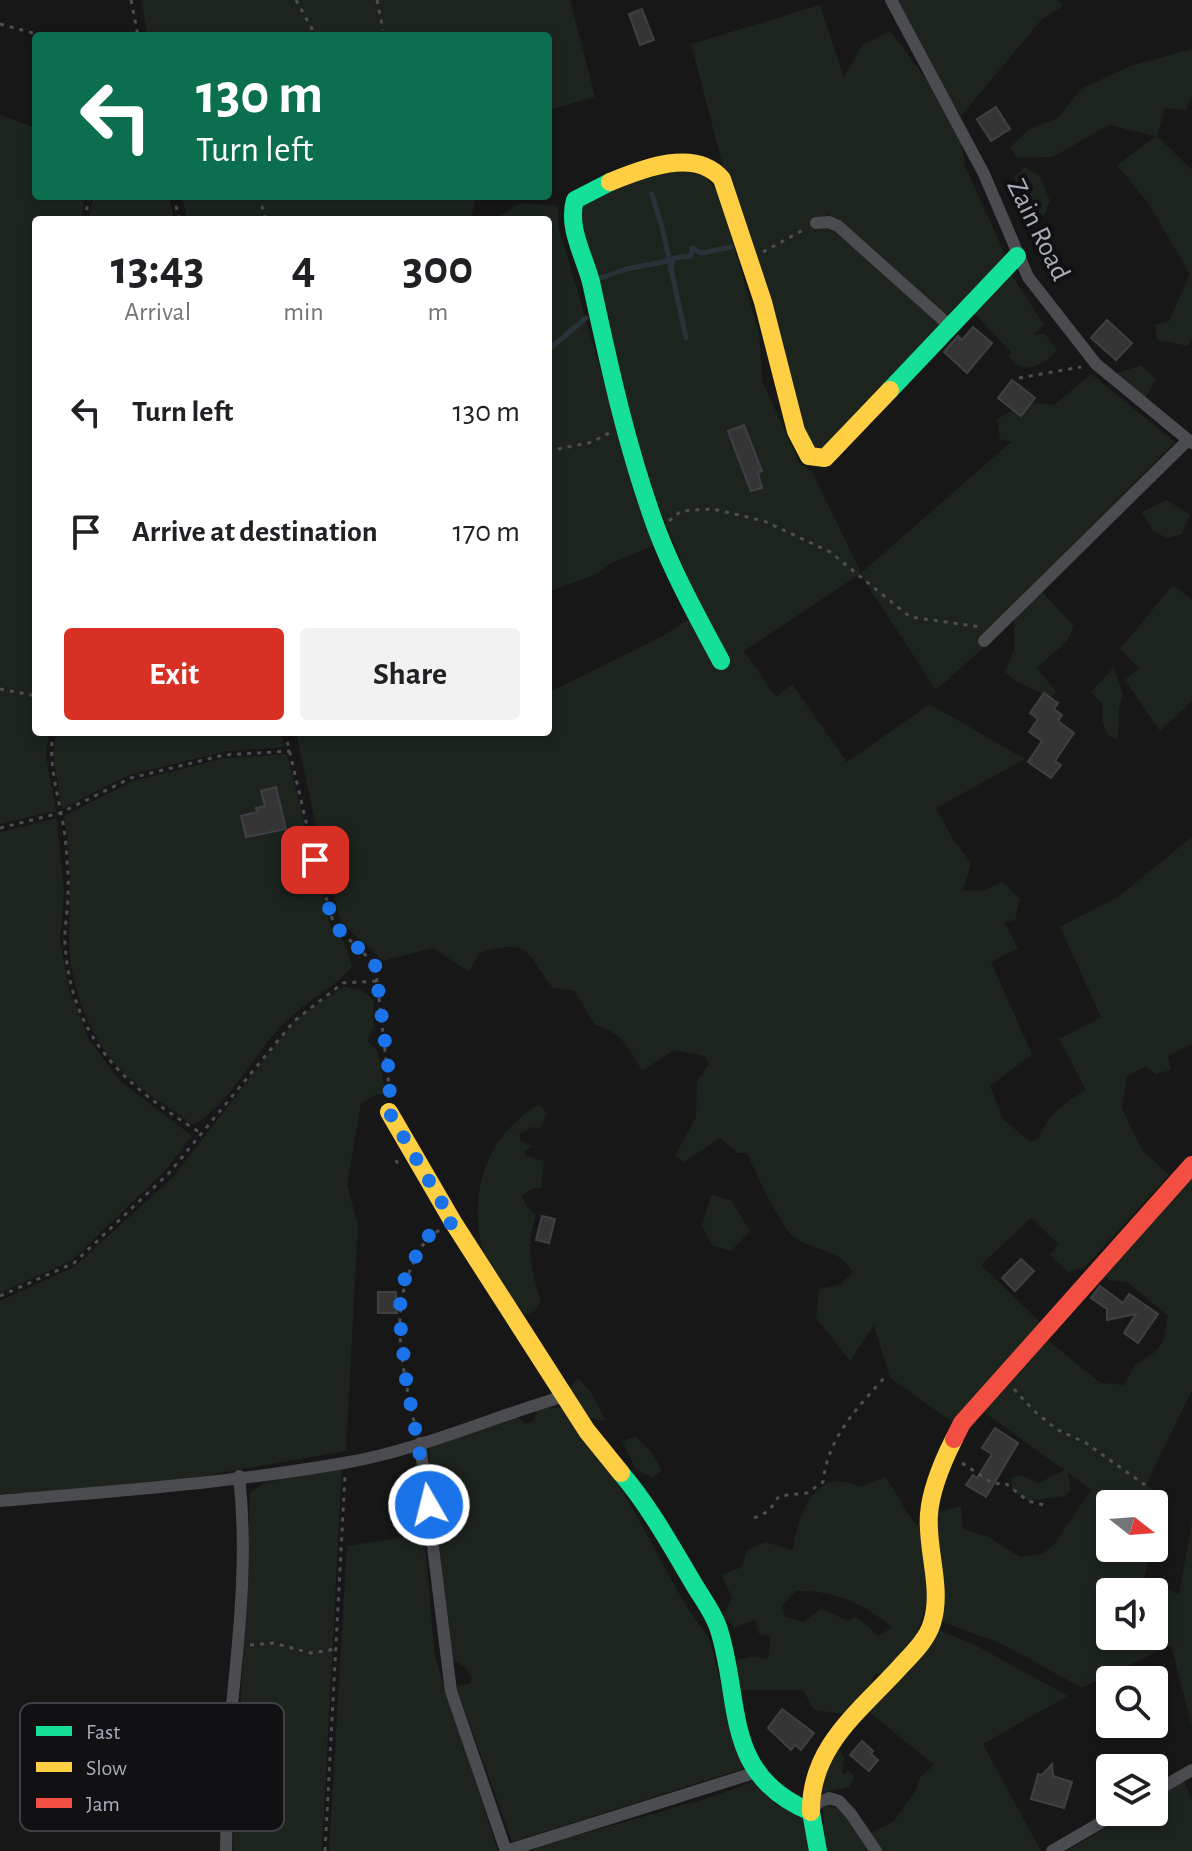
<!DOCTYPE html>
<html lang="en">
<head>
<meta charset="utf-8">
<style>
	:root { --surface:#fff; --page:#f2f2f2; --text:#202124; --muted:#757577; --accent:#d93025 }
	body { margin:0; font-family:"Alegreya Sans",sans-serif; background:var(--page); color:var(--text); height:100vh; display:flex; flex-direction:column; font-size:30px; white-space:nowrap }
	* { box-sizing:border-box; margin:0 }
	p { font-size:26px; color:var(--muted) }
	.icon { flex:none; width:44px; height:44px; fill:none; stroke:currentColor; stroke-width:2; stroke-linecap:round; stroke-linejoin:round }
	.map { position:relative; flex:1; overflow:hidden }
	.details { position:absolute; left:32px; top:216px; width:520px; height:520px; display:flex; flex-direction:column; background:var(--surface); border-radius:8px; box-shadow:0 4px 12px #0003 }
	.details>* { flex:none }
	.top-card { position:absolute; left:32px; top:32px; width:520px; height:168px; border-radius:8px; box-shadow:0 4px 12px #0003; background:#0b6e4f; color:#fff; overflow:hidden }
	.needle { width:52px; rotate:107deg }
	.tools { position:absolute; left:1096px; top:1490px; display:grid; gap:16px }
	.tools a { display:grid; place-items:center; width:72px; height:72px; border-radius:8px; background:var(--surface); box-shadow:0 4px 12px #0003; font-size:40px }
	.pin { position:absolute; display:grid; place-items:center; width:68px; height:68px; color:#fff; margin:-34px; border-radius:16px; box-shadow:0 4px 12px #0006 }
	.me { position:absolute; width:88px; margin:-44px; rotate:352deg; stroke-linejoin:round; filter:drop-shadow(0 0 6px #0008) }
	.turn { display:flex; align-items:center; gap:28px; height:168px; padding:0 32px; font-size:36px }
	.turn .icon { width:104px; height:104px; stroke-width:2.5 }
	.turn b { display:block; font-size:56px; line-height:68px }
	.eta { display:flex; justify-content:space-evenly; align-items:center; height:136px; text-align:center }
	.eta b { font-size:48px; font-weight:700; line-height:56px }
	.cta { display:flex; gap:16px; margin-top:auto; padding:16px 32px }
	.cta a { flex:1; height:92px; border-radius:8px; background:var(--accent); color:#fff; font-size:32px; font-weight:700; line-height:92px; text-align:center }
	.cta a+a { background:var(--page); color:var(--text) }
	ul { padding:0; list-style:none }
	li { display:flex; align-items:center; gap:24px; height:120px; padding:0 32px }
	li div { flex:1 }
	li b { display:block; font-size:30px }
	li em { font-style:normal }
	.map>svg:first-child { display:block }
</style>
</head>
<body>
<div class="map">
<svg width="1192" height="1851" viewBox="0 0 1192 1851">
	<rect width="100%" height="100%" fill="#171717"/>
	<!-- green -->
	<path fill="#1d241e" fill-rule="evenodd" d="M141,0H570L595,97L548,110V36H148Z
		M886,0H1059L1063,6L1042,19L961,116Z
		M820,5L844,77L863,44L890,31L957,120L965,166L1007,259L951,320L825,211L832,230L942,320L939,332L820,458L807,453L724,170L691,44Z
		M1192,49V96L1186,110L1165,108L1157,136L1192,170V338L1188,346L1157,340L1155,325L1169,321L1190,274L1148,203L1117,165L1156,136L1109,125L1053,157L1017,158L1010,147L1029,129L1058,118L1081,89L1130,66Z
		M0,115L36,128V196H85L81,220H36V732H49L46,755L56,811L0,824Z
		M1025,167L1040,176L1050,201L1044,216C1023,209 1018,198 1014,177Z
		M677,170L704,175L719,194L759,334L763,383L800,464L812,471L861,573L1011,442L1000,439L997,419C1017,407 1030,400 1054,405L1091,374L1175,442L977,640L983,648L936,690L860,574L744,651L776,697L792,684L847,762L930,704L1025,759L936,808L953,839L971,863L963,891L984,890L1002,882L1020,899L1015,920L1004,922L1018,948L991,962L1032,1054L990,1086L1003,1119L1030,1142L1039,1138C1047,1115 1065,1102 1086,1090L1059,1039L1101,1017L1060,927L1119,896L1192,837V1044L1168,1056L1171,1070L1156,1074L1146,1066L1127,1076L1122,1107L1131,1128L1142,1150L1169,1175L1084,1268L1068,1272L1050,1255L1058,1244L1031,1218L981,1265L1045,1327L958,1426L890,1378L874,1325L850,1361L816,1318L819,1289L840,1285L853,1272C837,1246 815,1253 794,1237C781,1227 754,1170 747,1153H738L720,1138L684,1162L675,1156L696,1117L697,1081L709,1064L705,1056L674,1050L642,1071C632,1051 618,1029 595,1025L574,991L553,988C524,952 533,938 479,953L469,972L433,948L383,961L341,922L321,850L296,732H548V693L661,637L702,611L644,470L578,217L583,202L637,181Z
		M93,196H169L174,220H89Z
		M182,196H476L471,220H187Z
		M521,203L558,206V226C591,332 618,440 655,545L611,563L597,574L548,592V220H493Z
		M1011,274L1044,325L1034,335L1045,334L1057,350C1045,365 1021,378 1009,356L1011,352L972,311Z
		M1141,365L1156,379L1143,402L1112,375Z
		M1167,500L1190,515L1182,534L1168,538L1154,532L1141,512Z
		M1173,585L1192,600V701L1160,731L1125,680L1139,668L1120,649Z
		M1041,591L1074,626L1067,641L1037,668L1056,692L1051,697L1015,681L1005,672L1014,650V612Z
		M1114,667L1123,695L1119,708L1118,740L1108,735L1102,721L1103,705L1091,692Z
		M56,732H281L285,747L227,751L126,776L62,809L53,755Z
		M287,754L330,926L346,945L352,967C336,986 312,997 294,1014C257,1045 234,1101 194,1125C172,1110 149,1095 129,1078C92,1047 69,986 69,939C69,897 72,857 64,816L133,781L225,758Z
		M57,818L64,893L60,941L69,990L89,1039L120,1081L192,1136L166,1170L71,1261L0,1293V832Z
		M344,987L361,990L373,999L374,1027L367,1041L377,1050L386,1094L375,1095L361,1104L347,1185L358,1225L346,1451L164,1483L0,1496V1301L74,1267L172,1178L296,1019Z
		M539,1104L547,1113L540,1129L533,1127L519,1134L521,1141L532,1146L524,1152L526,1156L544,1161L541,1188H533L522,1196L527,1207L536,1214C526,1245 531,1271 541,1301L535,1311L525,1315C513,1297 487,1268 482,1247C468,1190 488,1135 539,1104Z
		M1192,1170V1390L1146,1485L1162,1495L1154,1532V1504H1110V1548H1151L1144,1580L1179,1594L1192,1522V1727L1171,1645L1082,1688L1002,1644L937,1620L928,1598L917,1634L889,1674H875L871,1687L849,1715L814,1710L803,1690H739L730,1678L732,1661L754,1656L768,1659L771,1636L759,1634L755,1620L735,1628L723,1617L732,1597L721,1575L742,1567L747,1550L765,1542L793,1550C798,1515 814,1465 859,1487L885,1477C898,1493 903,1510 917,1525L925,1516L961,1506L963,1529L987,1536L1020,1557L1043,1554L1055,1543L1091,1490L1068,1473L1071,1490L1066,1496L1028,1501L1012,1490L1011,1478L1019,1475L1039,1483L1064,1470L981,1410L1046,1339L1101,1383L1124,1385L1135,1365L1155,1352L1163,1342L1168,1316L1127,1282L1108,1280L1104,1270ZM796,1591C834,1590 862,1603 892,1627L879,1636L856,1616L848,1621L821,1608L804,1622L785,1617L782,1605ZM1110,1592H1154V1636H1110Z
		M711,1195L731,1200L750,1231L731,1251L712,1245L702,1226Z
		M578,1378L590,1391L606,1421L587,1418L569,1388Z
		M537,1407L561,1408L572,1420L608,1440L616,1457L621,1488L685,1604L710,1640L725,1702L749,1767L512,1842L456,1686L470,1684L472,1678L466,1668L448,1656L428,1442L516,1416L526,1424L534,1420Z
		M636,1437L650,1450L662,1470L652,1478L635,1468L622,1441Z
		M342,1465L322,1851H233C238,1732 247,1613 250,1493L264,1483Z
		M424,1534L435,1657L498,1851H329L347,1546Z
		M937,1629L977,1646L1068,1696L983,1744L1041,1851H881L869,1834L894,1821L916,1790L920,1777L934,1765L868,1711Z
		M837,1743L844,1758L842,1775L849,1771L854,1776L850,1787L815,1794L816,1779Z
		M1184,1780L1192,1802V1851H1067L1131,1812H1154V1798Z
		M753,1782L775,1804L807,1820L810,1851H532L536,1847L705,1799Z
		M828,1805L843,1812L869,1851H825L823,1807Z"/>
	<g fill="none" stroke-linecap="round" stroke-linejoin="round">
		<!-- stream -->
		<path stroke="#2a3239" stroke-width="5" d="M652,194L663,231L686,338
			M670,270L674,258L691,256L692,248L701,253L731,247
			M601,278L626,269L668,261
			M548,350L586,318"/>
	</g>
	<!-- building -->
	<path fill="#353536" stroke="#3f4043" stroke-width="2" d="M642,9L654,40L640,45L629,14Z
		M996,107L1010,129L991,141L977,119Z
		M1107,320L1132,343L1116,360L1091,338Z
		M973,327L992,343L967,373L944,352L958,336L962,340Z
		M1012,380L1035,398L1021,416L998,398Z
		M744,425L762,471L758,473L762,488L751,491L728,431Z
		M1044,693L1058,703L1054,709L1062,715L1058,721L1074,733L1055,761L1061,765L1051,778L1028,762L1042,741L1029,732L1038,719L1030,713Z
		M276,787L286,829L246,837L241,816L257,812L256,808L265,806L261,791Z
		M313,837L316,853L294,859L290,843Z
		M542,1216L555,1219L549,1243L536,1240Z
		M1021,1259L1034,1271L1015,1291L1002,1278Z
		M1100,1286L1123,1303L1129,1294L1158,1314L1138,1343L1124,1333L1136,1314L1107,1320V1309L1091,1298Z
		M378,1292H396L397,1313H378Z
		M995,1428L1018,1443L986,1497L966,1485L973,1475L977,1478L992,1454L982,1448Z
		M410,1490L417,1495L418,1501L407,1517L396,1509Z
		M782,1709L814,1733L801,1750L795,1745L791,1750L768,1728Z
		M862,1741L873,1751L871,1754L878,1760L869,1771L850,1755Z
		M1052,1764L1053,1776L1072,1782L1064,1808L1031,1799L1038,1774L1042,1775Z"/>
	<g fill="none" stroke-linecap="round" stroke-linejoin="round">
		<!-- path -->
		<path stroke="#4d4e52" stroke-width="3" stroke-dasharray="4 6" stroke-linecap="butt" d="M131,0L138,36
			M296,0L316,36
			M377,0L383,30
			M0,24L44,36
			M174,196L179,220
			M259,196L266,220
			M85,220L89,196
			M763,252L805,229
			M1019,378L1081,367
			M548,451L592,442L609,433
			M669,521L681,511L713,509L764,521L830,552L910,617L981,627
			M0,689L36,696
			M53,732C47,771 63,807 66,846C67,862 69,879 68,895C68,911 64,928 65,944C71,1039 125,1086 201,1133
			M285,732L315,860L334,925L375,964L390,1095
			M0,828L60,813L131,778L224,755L290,751
			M396,1160L400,1169
			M0,1296L74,1263L169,1173L294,1021L343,983L377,981
			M1014,1389L1033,1410L1056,1429L1086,1443L1145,1485
			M416,1431C405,1378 387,1313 414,1262C422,1247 424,1238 440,1230
			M962,1463L994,1484L1005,1483L1028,1501L1048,1506
			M754,1518L769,1511L779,1496L807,1493L823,1482C828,1437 857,1408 886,1376
			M250,1645L273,1643L311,1653L336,1649
			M325,1851L345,1475"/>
		<!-- street -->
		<path stroke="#4b4c50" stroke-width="12" d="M891,0L984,174L1028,277L1096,364L1192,443
			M816,223L829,222L838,226L951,327
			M984,641L1188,440
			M420,1443L451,1691L506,1851
			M0,1501C115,1491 230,1483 344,1463C420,1450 492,1417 565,1396
			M1154,1792L1192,1770
			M811,1812L819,1802L829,1798L839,1801L851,1814L876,1851
			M226,1851C227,1796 228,1740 234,1685C241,1616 247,1546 239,1476
			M506,1851L757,1772
			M1052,1851L1119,1812"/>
		<!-- fast -->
		<path stroke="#16e098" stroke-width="18" d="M610,182L575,200C567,228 584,255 591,282C609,365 627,449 657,530C674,575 698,618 721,661
			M890,390L1017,256
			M621,1473C649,1506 670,1544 692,1581C701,1597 714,1613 719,1630C742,1703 722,1775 811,1812L818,1851"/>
		<!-- slow -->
		<path stroke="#ffcf43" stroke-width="18" d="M610,182C642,169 695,147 722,179L763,302L796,431L809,456L825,458L890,390
			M389,1112L453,1222L587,1431L621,1473
			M811,1812C810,1747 859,1712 900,1667C912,1654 927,1640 932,1623C943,1588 926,1549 929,1514C931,1488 943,1461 954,1439"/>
		<!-- jam -->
		<path stroke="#f24e42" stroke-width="18" d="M954,1439L962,1423L1192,1165"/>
	</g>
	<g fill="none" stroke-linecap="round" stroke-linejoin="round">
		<!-- route -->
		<path stroke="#1a73e8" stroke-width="14" stroke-dasharray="0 25.2" d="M315,860L334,925L375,964L390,1081L389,1112L453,1222L425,1238L405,1278L399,1311L406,1379L429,1505"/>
	</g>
	<g text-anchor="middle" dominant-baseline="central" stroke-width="8" stroke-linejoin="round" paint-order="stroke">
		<!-- street labels -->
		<g font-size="28" fill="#a8adb8" stroke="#111113">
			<text transform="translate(1038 230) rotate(64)">Zain Road</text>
		</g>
	</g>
	<!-- legend -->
	<rect x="20" y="1703" width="264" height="128" rx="12" fill="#111113" stroke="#3e4045" stroke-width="2"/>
	<rect x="36" y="1726" width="36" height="10" fill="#16e098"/>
	<rect x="36" y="1762" width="36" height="10" fill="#ffcf43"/>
	<rect x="36" y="1798" width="36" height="10" fill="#f24e42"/>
	<g font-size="22" fill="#a8adb8">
		<text x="86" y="1739">Fast</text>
		<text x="86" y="1775">Slow</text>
		<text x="86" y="1811">Jam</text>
	</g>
</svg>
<div class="tools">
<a><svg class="needle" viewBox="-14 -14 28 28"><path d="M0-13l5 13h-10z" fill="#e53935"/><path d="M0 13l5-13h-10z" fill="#757577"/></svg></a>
<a><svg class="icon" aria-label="sound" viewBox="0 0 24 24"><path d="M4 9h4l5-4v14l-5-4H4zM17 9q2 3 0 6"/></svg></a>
<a><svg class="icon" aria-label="search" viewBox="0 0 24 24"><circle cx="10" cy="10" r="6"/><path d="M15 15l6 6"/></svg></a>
<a><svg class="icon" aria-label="layers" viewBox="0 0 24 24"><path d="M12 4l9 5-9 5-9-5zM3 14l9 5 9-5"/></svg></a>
</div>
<div class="pin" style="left:315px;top:860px;background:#d93025"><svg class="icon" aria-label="arrive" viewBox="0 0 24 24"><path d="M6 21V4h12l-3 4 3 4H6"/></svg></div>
<svg class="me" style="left:429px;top:1505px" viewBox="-20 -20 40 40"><circle r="17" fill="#1a73e8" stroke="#fff" stroke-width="3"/><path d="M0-11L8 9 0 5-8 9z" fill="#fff"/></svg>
<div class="top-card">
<div class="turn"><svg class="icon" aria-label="left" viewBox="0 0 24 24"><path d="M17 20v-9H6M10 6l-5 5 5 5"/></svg><div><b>130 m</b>Turn left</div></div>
</div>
<section class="details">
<div class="eta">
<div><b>13:43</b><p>Arrival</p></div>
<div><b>4</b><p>min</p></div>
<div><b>300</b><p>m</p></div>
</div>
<ul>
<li><svg class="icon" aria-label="left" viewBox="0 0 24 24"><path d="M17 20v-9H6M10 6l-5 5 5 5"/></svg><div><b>Turn left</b></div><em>130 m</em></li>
<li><svg class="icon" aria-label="arrive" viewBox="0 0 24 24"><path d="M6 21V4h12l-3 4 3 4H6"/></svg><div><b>Arrive at destination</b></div><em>170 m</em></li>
</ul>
<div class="cta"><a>Exit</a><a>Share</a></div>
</section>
</div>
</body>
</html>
